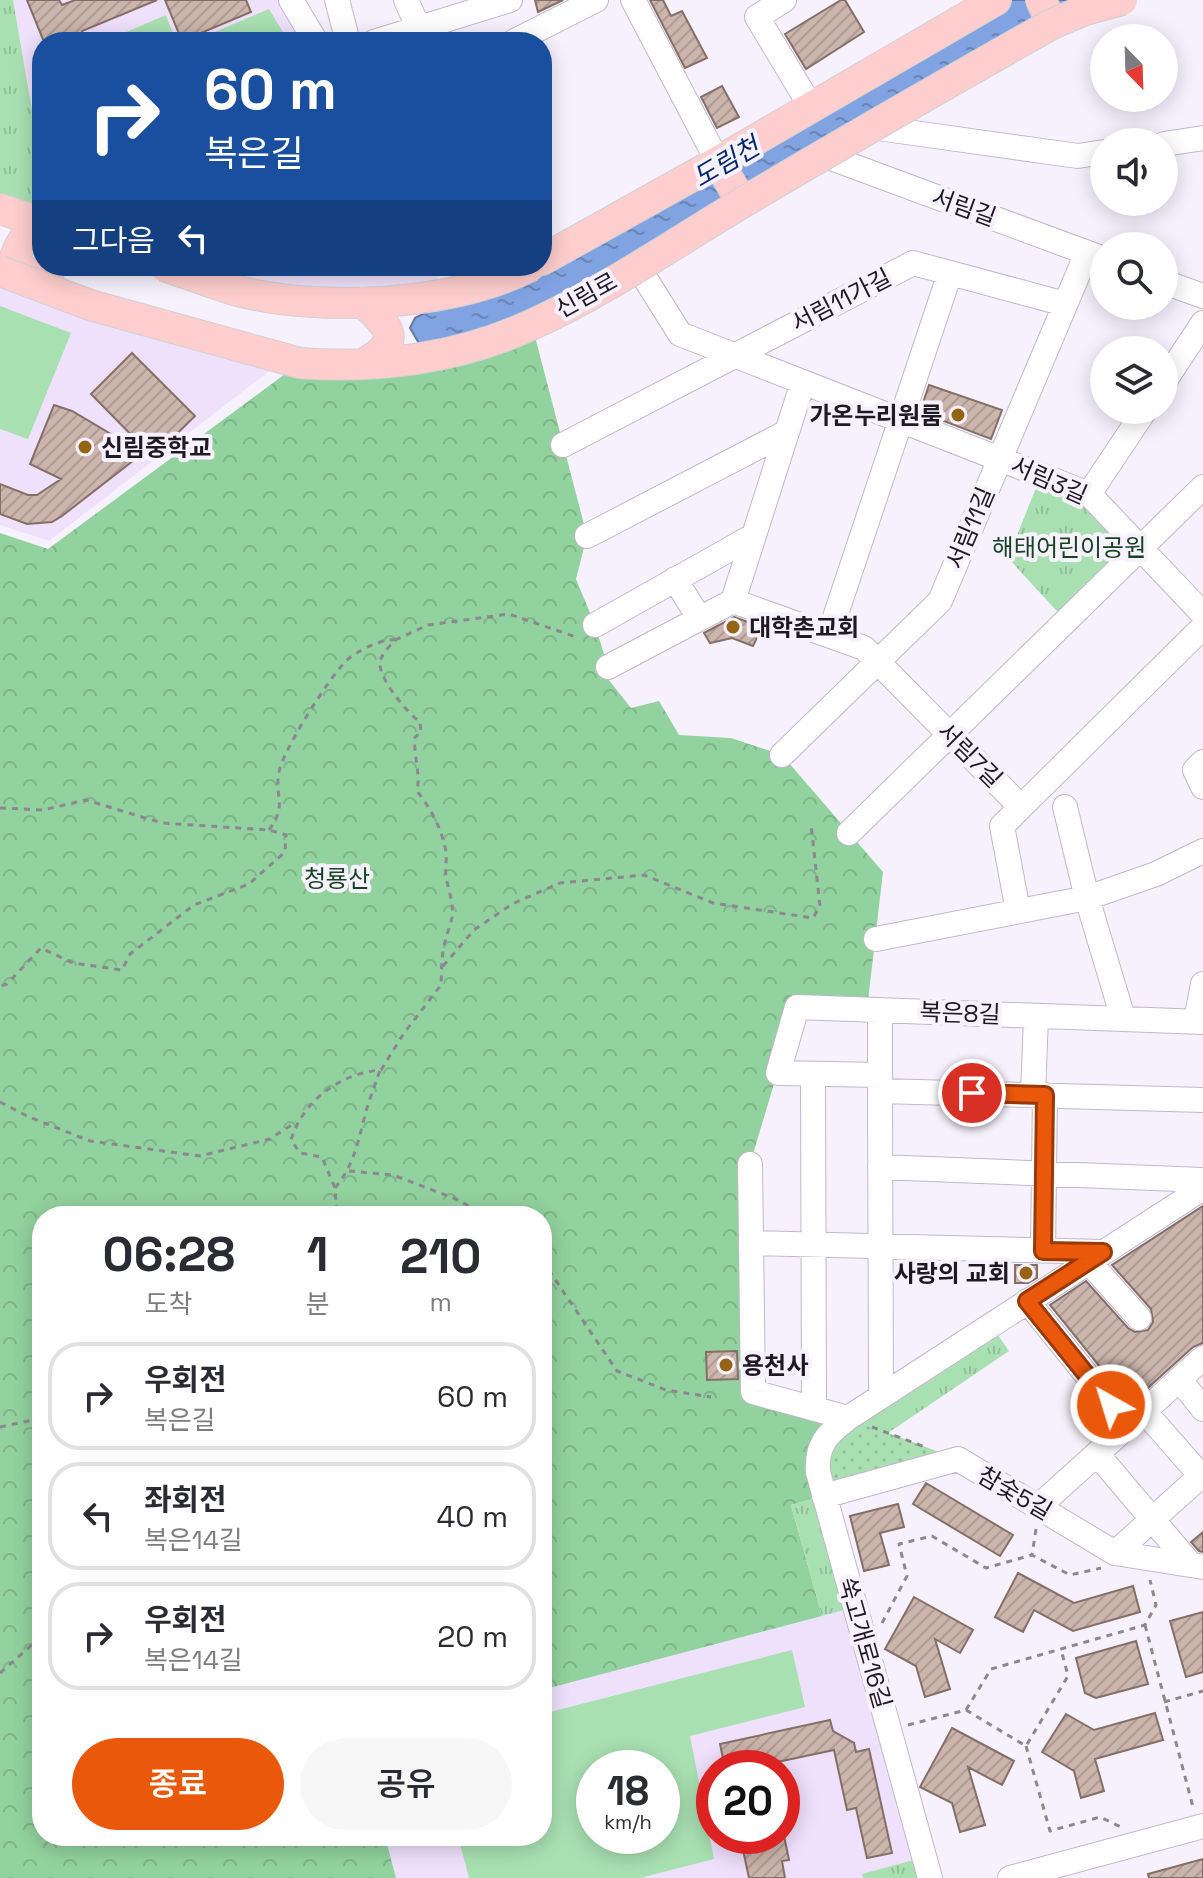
<!DOCTYPE html>
<html lang="ko">
<head>
<meta charset="utf-8">
<style>
	:root { --surface:#fff; --page:#f7f7f7; --text:#2b2b33; --muted:#7c7c81; --line:#e1e1e2; --accent:#ea580c }
	body { margin:0; font-family:"Space Grotesk","Noto Sans KR",sans-serif; background:var(--page); color:var(--text); height:100vh; display:flex; flex-direction:column; font-size:30px; white-space:nowrap }
	* { box-sizing:border-box; margin:0 }
	p { font-size:26px; color:var(--muted) }
	.icon { flex:none; width:44px; height:44px; fill:none; stroke:currentColor; stroke-width:2; stroke-linecap:round; stroke-linejoin:round }
	.map { position:relative; flex:1; overflow:hidden }
	.sheet { position:absolute; left:32px; top:1206px; width:520px; height:640px; display:flex; flex-direction:column; background:var(--surface); border-radius:32px; box-shadow:0 4px 20px #0003 }
	.sheet>* { flex:none }
	.banner { position:absolute; left:32px; top:32px; width:520px; height:244px; border-radius:32px; box-shadow:0 4px 20px #0003; background:#1a4fa0; color:#fff; overflow:hidden }
	.needle { width:52px; rotate:157deg }
	.controls { position:absolute; left:1090px; top:24px; display:grid; gap:16px }
	.controls a { display:grid; place-items:center; width:88px; height:88px; border-radius:50%; background:var(--surface); box-shadow:0 4px 20px #0003; font-size:40px }
	.speed { position:absolute; left:576px; top:1750px; display:flex; gap:16px; font-size:40px; font-weight:700; text-align:center }
	.speed>* { display:grid; place-content:center; width:104px; height:104px; border-radius:50%; background:var(--surface); box-shadow:0 4px 20px #0003; line-height:1 }
	.speed small { font-size:20px; font-weight:400 }
	.speed .limit { border:12px solid #d22; background:#fff; color:#111 }
	.pin { position:absolute; display:grid; place-items:center; width:68px; height:68px; color:#fff; margin:-34px; border:4px solid #fff; border-radius:50%; box-shadow:0 2px 8px #0007 }
	.me { position:absolute; width:88px; margin:-44px; rotate:321deg; stroke-linejoin:round; filter:drop-shadow(0 0 6px #0008) }
	.turn { display:flex; align-items:center; gap:28px; height:168px; padding:0 40px; font-size:36px }
	.turn .icon { width:104px; height:104px; stroke-width:2.5 }
	.turn b { display:block; font-size:56px; line-height:68px }
	.then { display:flex; align-items:center; height:76px; padding:0 40px; background:#0003; gap:16px; font-size:30px }
	.eta { display:flex; justify-content:space-evenly; align-items:center; height:136px; text-align:center }
	.eta b { font-size:48px; font-weight:600; line-height:56px }
	.action { display:flex; gap:16px; margin-top:auto; padding:16px 40px }
	.action a { flex:1; height:92px; border-radius:48px; background:var(--accent); color:#fff; font-size:32px; font-weight:600; line-height:92px; text-align:center }
	.action a+a { background:var(--page); color:var(--text) }
	ul { padding:0; list-style:none }
	li { display:flex; align-items:center; gap:24px; height:108px; margin:0 16px 12px; padding:0 24px; border:4px solid var(--line); border-radius:32px }
	li div { flex:1 }
	li b { display:block; font-size:30px }
	li em { font-style:normal }
	.map>svg:first-child { display:block }
</style>
</head>
<body>
<div class="map">
<svg width="1203" height="1878" viewBox="0 0 1203 1878">
	<defs>
		<pattern id="forest-crowns" width="20" height="18" patternUnits="userSpaceOnUse" patternTransform="scale(2)"><rect width="20" height="18" fill="#92d29e"/><path d="M2 6a3 3 0 1 1 6 0M12 15a3 3 0 1 1 6 0" fill="none" stroke="#7db488"/></pattern>
		<pattern id="park-tufts" width="24" height="20" patternUnits="userSpaceOnUse" patternTransform="scale(2)"><rect width="24" height="20" fill="#a9e0b2"/><path d="M3 7l-1-3M5 7V3M7 7l1-3M15 17l-1-3M17 17v-4M19 17l1-3" fill="none" stroke="#91c099"/></pattern>
		<pattern id="garden-dots" width="8" height="8" patternUnits="userSpaceOnUse" patternTransform="scale(2)"><rect width="8" height="8" fill="#a9e0b2"/><path d="M2 2h.1M6 6h.1" fill="none" stroke="#91c099" stroke-width="1.8" stroke-linecap="round"/></pattern>
		<pattern id="water-ripples" width="26" height="14" patternUnits="userSpaceOnUse" patternTransform="scale(2)"><rect width="26" height="14" fill="#81a3e1"/><path d="M2 4q2-2 4 0t4 0M15 11q2-2 4 0t4 0" fill="none" stroke="#6984b6"/></pattern>
		<pattern id="building-hatch" width="6" height="6" patternUnits="userSpaceOnUse" patternTransform="scale(2)"><rect width="6" height="6" fill="#ccb5ac"/><path d="M-1 1l2-2M0 6l6-6M5 7l2-2" fill="none" stroke="#af9b94"/></pattern>
	</defs>
	<rect width="100%" height="100%" fill="#f7f1fd"/>
	<!-- built -->
	<path fill="#efe0fb" fill-rule="evenodd" d="M13,0H291L316,42H42V168Z
		M167,266H432L445,293L352,302Z
		M0,283L272,369L49,541L0,525Z
		M855,1607L930,1878H396L385,1836H542V1690ZM594,1768H662V1836H594ZM714,1768H782V1836H714Z"/>
	<!-- grass -->
	<path fill="#a9e0b2" fill-rule="evenodd" d="M269,9L289,42H191Z
		M166,15L176,42H103Z
		M0,306L71,333L28,439L0,429Z
		M792,1650L805,1707L690,1736L714,1859L640,1878H469L458,1836H542V1714ZM594,1768H662V1836H594Z"/>
	<!-- forest -->
	<path fill="url(#forest-crowns)" d="M532,325L587,536L576,579L595,625L608,667V679L631,708L659,701L679,735L731,738L782,755L883,872L867,1009L797,1007L750,1164L753,1392L848,1418L824,1496L791,1505L822,1616L542,1690V1216H42V1836H385L396,1878H0V533L48,549L300,363Z"/>
	<!-- park -->
	<path fill="url(#park-tufts)" d="M0,0H13L42,168V222L0,208Z
		M1041,475L1089,494L1141,548L1066,621L1008,558Z
		M991,1325L1009,1351L888,1433L848,1418Z
		M824,1496L855,1607L822,1616L791,1505Z
		M925,1857L930,1878H863L862,1874Z"/>
	<!-- garden -->
	<path fill="url(#garden-dots)" d="M848,1418L958,1459L824,1496V1438Z"/>
	<!-- water -->
	<path fill="url(#water-ripples)" stroke="#637aa7" stroke-width="2" d="M1009,0H1102L533,318L420,345L410,328L415,318L447,301Z"/>
	<!-- building -->
	<path fill="url(#building-hatch)" stroke="#846f66" stroke-width="2" d="M27,0H59L62,5L75,0H157L82,31L86,42H44Z
		M165,0H246L251,12L182,41Z
		M535,0H563L538,12Z
		M650,0H663L671,16L682,11L707,58L685,68Z
		M841,0H845L864,32L806,69L785,34Z
		M722,86L739,117L717,128L701,97Z
		M132,353L195,416L153,457L91,394Z
		M929,385L1002,410L991,439L920,412Z
		M54,405L72,411L143,453L62,516L52,522L27,524L0,514V484L28,495H37L61,479L30,464Z
		M734,617L762,627L753,646L732,638L710,643L704,633Z
		M1203,1206V1343L1193,1347L1130,1404L1050,1305L1086,1281L1128,1328L1135,1332L1148,1330L1153,1322L1151,1309L1112,1265Z
		M1015,1265H1037V1278L1028,1283H1015Z
		M737,1351L738,1379L707,1380L706,1352Z
		M926,1483L1013,1535L1000,1556L913,1504Z
		M898,1504L904,1527L880,1533L889,1565L864,1571L850,1516Z
		M1203,1532V1552L1199,1551L1191,1542Z
		M1018,1573L1074,1603L1133,1586L1140,1612L1073,1631L1034,1610L1023,1632L995,1617Z
		M914,1597L973,1630L960,1653L935,1639L950,1689L925,1697L916,1666L885,1649Z
		M1203,1612V1672L1186,1677L1170,1621Z
		M1136,1641L1148,1684L1096,1698L1085,1693L1076,1658Z
		M1155,1713L1163,1740L1095,1759L1104,1791L1081,1798L1074,1771L1042,1752L1066,1714L1094,1730Z
		M830,1720L833,1731L854,1743L856,1752L869,1749L892,1853L867,1858L856,1808L847,1810L834,1750L768,1764L769,1768H725L720,1744Z
		M952,1728L1014,1761L1002,1785L968,1767L985,1825L960,1832L952,1803L920,1787Z
		M740,1836H784L789,1860L782,1861L785,1878H749Z
		M1203,1859V1878H1149L1148,1874Z"/>
	<g fill="none" stroke-linecap="round" stroke-linejoin="round">
		<defs>
			<path id="minor" d="M291,0L316,42
				M337,0L348,42
				M406,0L419,29
				M633,0L718,162
				M784,0L757,17L811,107
				M374,42L510,0
				M513,42L596,0
				M871,127L1078,156L1104,152
				M1164,144L1203,138
				M823,155L1104,259
				M638,267L680,334L1089,494L1203,614
				M1164,282L1203,296
				M1164,382L1203,323
				M563,445L913,263L1065,304
				M1089,494L1145,410
				M587,536L787,432
				M675,579L699,618
				M733,601L803,382
				M595,625L753,536
				M829,635L950,273
				M608,667L733,601L864,648L1021,807L1203,627
				M782,755L940,601L1087,253
				M1203,762L1195,770L1203,787
				M1065,807L1087,898L1123,1018
				M849,833L1203,487
				M1018,911L1002,826L1021,807
				M876,939L1087,898L1156,874L1203,851
				M880,1010V1075
				M1196,1021L1203,984
				M1203,1022L797,1007L778,1073L880,1075V1091L1203,1100
				M813,1074L814,1409
				M880,1091L881,1395
				M1033,1095L1036,1016
				M750,1164L753,1392L848,1418L1203,1188
				M880,1167L1203,1180
				M751,1243L1103,1252
				M1043,1251L1045,1095
				M1089,1262L1139,1318
				M1027,1301L1128,1426
				M1179,1379L1203,1409
				M1144,1411L1201,1476
				M848,1418C827,1434 816,1445 818,1472L930,1878
				M1097,1454L1191,1565
				M824,1496L958,1459L1115,1553L1203,1567
				M1039,1506L1203,1358
				M1115,1553L1203,1474
				M1010,1878L1203,1826"/>
			<path id="major" d="M1041,0L1052,24
				M718,162L740,199
				M0,209L42,223
				M42,229C25,234 21,241 15,257L21,269L49,282
				M542,260L705,169L996,0"/>
		</defs>
		<!-- minor casing -->
		<use href="#minor" stroke="#c2b7cb" stroke-width="26"/>
		<!-- major casing -->
		<use href="#major" stroke="#d2d1d3" stroke-width="32"/>
		<!-- path -->
		<path stroke="#8c8790" stroke-width="3" stroke-dasharray="6 6" stroke-linecap="butt" d="M395,640L428,625L509,614L579,638
			M0,808L43,810L86,800L162,823L269,830L286,835L285,852L249,884L194,905L130,954L122,970L73,963L41,948L7,984L0,986
			M269,830C288,805 274,797 279,772C283,750 329,678 346,661C355,652 382,638 395,640C390,646 382,653 380,662C378,678 408,714 420,722L421,733L415,737C413,756 421,772 417,791C431,809 442,829 446,852C447,860 445,868 446,876C448,890 454,902 452,918C450,926 447,934 445,942C441,956 442,971 441,985L404,1033L381,1070C340,1073 303,1101 291,1140L300,1153L322,1157L335,1188L337,1216
			M443,966L474,930L512,904L560,883L644,875L713,903L813,918L820,906L811,824
			M0,1102L29,1117L90,1141L200,1156L270,1139L296,1122
			M349,1171L393,1175L456,1199L486,1216
			M335,1188C353,1166 357,1146 364,1119C368,1102 375,1086 380,1070
			M542,1260L617,1371L666,1390L711,1397
			M0,1427L42,1418
			M872,1427L925,1447
			M1036,1529L1032,1555L1070,1575L1101,1568
			M882,1623L907,1576L899,1544L932,1536L986,1568L1032,1555
			M1145,1625L1193,1807
			M0,1673L42,1636
			M1164,1702L1203,1691
			M966,1710L1026,1746L1068,1676L1061,1649
			M908,1725L966,1710L991,1669L1145,1625L1156,1605L1150,1580
			M1026,1746L1050,1831L1100,1817L1121,1827"/>
		<!-- minor -->
		<use href="#minor" stroke="#fff" stroke-width="24"/>
		<!-- major -->
		<use href="#major" stroke="#fdcecd" stroke-width="30"/>
		<defs>
			<path id="major-bridge" d="M164,266C188,274 211,283 234,290C319,313 452,306 531,266
				M0,271L90,305L300,363C377,369 460,358 531,325C610,289 682,238 757,194C855,136 953,80 1052,24L1085,10L1122,0
				M363,302C391,328 403,342 363,364"/>
		</defs>
		<!-- major-bridge casing -->
		<use href="#major-bridge" stroke="#d2d1d3" stroke-width="32" stroke-linecap="butt"/>
		<!-- major-bridge -->
		<use href="#major-bridge" stroke="#fdcecd" stroke-width="30"/>
	</g>
	<g fill="none" stroke-linecap="round" stroke-linejoin="round">
		<defs>
			<path id="route" d="M972,1093L1045,1095L1043,1251L1103,1252L1027,1301L1111,1405"/>
		</defs>
		<!-- route casing -->
		<use href="#route" stroke="#983908" stroke-width="20"/>
		<!-- route -->
		<use href="#route" stroke="#ea580c" stroke-width="14"/>
	</g>
	<!-- markers -->
	<g fill="#946314" stroke="#f7f1fd" stroke-width="3">
		<circle cx="958" cy="415" r="8"/>
		<circle cx="85" cy="447" r="8"/>
		<circle cx="733" cy="627" r="8"/>
		<circle cx="1026" cy="1273" r="8"/>
		<circle cx="726" cy="1365" r="8"/>
	</g>
	<g text-anchor="middle" dominant-baseline="central" stroke-width="8" stroke-linejoin="round" paint-order="stroke">
		<!-- street labels -->
		<g font-size="24" fill="#1e1a21" stroke="#f7f1fd">
			<text transform="translate(964 207) rotate(20)">서림길</text>
			<text transform="translate(586 295) rotate(-29)">신림로</text>
			<text transform="translate(841 300) rotate(-27)">서림11가길</text>
			<text transform="translate(1049 480) rotate(24)">서림3길</text>
			<text transform="translate(970 528) rotate(-67)">서림11길</text>
			<text transform="translate(970 755) rotate(45)">서림7길</text>
			<text transform="translate(960 1013) rotate(2)">복은8길</text>
			<text transform="translate(1015 1493) rotate(30)">참숯5길</text>
			<text transform="translate(865 1643) rotate(74)">쑥고개로16길</text>
		</g>
		<!-- poi labels -->
		<g font-size="24" font-weight="bold" fill="#1e1a21" stroke="#f7f1fd" text-anchor="start">
			<text x="942" y="415" text-anchor="end">가온누리원룸</text>
			<text x="101" y="447">신림중학교</text>
			<text x="749" y="627">대학촌교회</text>
			<text x="1010" y="1273" text-anchor="end">사랑의 교회</text>
			<text x="742" y="1365">용천사</text>
		</g>
		<!-- park labels -->
		<g font-size="24" fill="#164422" stroke="#f7f1fd">
			<text x="1069" y="547">해태어린이공원</text>
			<text x="337" y="878">청룡산</text>
		</g>
		<!-- water labels -->
		<g font-size="26" font-style="italic" fill="#03276d" stroke="#f7f1fd">
			<text transform="translate(726 162) rotate(-30)">도림천</text>
		</g>
	</g>
</svg>
<div class="controls">
<a><svg class="needle" viewBox="-14 -14 28 28"><path d="M0-13l5 13h-10z" fill="#e53935"/><path d="M0 13l5-13h-10z" fill="#7c7c81"/></svg></a>
<a><svg class="icon" aria-label="sound" viewBox="0 0 24 24"><path d="M4 9h4l5-4v14l-5-4H4zM17 9q2 3 0 6"/></svg></a>
<a><svg class="icon" aria-label="search" viewBox="0 0 24 24"><circle cx="10" cy="10" r="6"/><path d="M15 15l6 6"/></svg></a>
<a><svg class="icon" aria-label="layers" viewBox="0 0 24 24"><path d="M12 4l9 5-9 5-9-5zM3 14l9 5 9-5"/></svg></a>
</div>
<div class="speed"><div>18<small>km/h</small></div><div class="limit">20</div></div>
<div class="pin" style="left:972px;top:1093px;background:#d93025"><svg class="icon" aria-label="arrive" viewBox="0 0 24 24"><path d="M6 21V4h12l-3 4 3 4H6"/></svg></div>
<svg class="me" style="left:1111px;top:1405px" viewBox="-20 -20 40 40"><circle r="17" fill="#ea580c" stroke="#fff" stroke-width="3"/><path d="M0-11L8 9 0 5-8 9z" fill="#fff"/></svg>
<div class="banner">
<div class="turn"><svg class="icon" aria-label="right" viewBox="0 0 24 24"><path d="M7 20v-9h11M14 6l5 5-5 5"/></svg><div><b>60 m</b>복은길</div></div>
<div class="then">그다음<svg class="icon" aria-label="left" viewBox="0 0 24 24"><path d="M17 20v-9H6M10 6l-5 5 5 5"/></svg></div>
</div>
<section class="sheet">
<div class="eta">
<div><b>06:28</b><p>도착</p></div>
<div><b>1</b><p>분</p></div>
<div><b>210</b><p>m</p></div>
</div>
<ul>
<li><svg class="icon" aria-label="right" viewBox="0 0 24 24"><path d="M7 20v-9h11M14 6l5 5-5 5"/></svg><div><b>우회전</b><p>복은길</p></div><em>60 m</em></li>
<li><svg class="icon" aria-label="left" viewBox="0 0 24 24"><path d="M17 20v-9H6M10 6l-5 5 5 5"/></svg><div><b>좌회전</b><p>복은14길</p></div><em>40 m</em></li>
<li><svg class="icon" aria-label="right" viewBox="0 0 24 24"><path d="M7 20v-9h11M14 6l5 5-5 5"/></svg><div><b>우회전</b><p>복은14길</p></div><em>20 m</em></li>
</ul>
<div class="action"><a>종료</a><a>공유</a></div>
</section>
</div>
</body>
</html>
